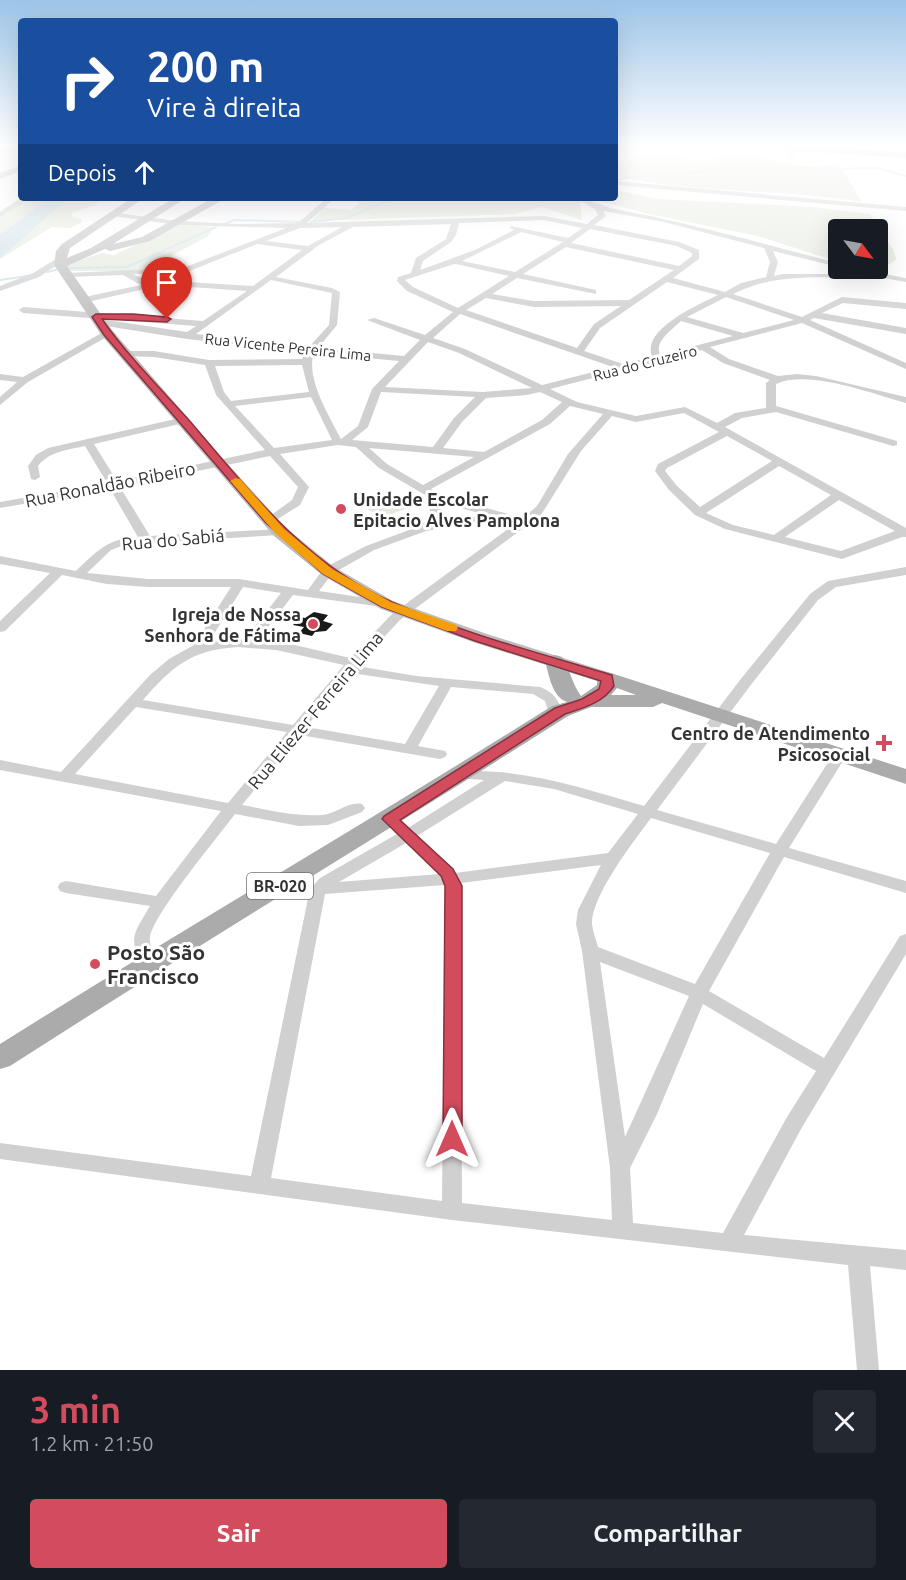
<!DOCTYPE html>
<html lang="pt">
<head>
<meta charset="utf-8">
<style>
	:root { --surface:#171b24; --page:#242831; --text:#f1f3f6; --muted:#9ea1a6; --accent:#d34c5e }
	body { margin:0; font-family:Ubuntu,sans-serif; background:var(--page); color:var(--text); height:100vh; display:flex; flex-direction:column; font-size:22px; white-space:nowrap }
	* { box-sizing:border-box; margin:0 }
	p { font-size:20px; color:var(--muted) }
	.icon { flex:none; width:33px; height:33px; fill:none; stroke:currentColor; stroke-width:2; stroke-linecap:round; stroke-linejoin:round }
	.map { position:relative; height:1370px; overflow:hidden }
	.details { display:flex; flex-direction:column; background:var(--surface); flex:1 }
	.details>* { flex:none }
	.guide { position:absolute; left:18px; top:18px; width:600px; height:183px; border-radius:6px; box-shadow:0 6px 24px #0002; background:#1a4fa0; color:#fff; overflow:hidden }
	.needle { width:39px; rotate:122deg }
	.tools { position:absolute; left:828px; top:219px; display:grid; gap:12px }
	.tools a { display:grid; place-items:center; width:60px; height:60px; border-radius:6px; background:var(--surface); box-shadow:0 6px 24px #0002; font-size:30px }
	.pin { position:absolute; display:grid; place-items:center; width:51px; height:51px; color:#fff; margin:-62px -26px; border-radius:50% 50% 50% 0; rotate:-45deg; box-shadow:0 0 6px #0007 }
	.pin .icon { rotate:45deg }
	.me { position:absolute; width:66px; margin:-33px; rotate:0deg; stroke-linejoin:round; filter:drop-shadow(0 0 4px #0008) }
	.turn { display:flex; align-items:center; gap:21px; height:126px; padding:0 30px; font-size:27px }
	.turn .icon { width:78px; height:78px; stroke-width:2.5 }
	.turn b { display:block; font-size:42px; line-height:51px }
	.then { display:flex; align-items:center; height:57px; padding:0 30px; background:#0003; gap:12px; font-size:22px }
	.round { display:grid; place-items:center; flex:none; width:63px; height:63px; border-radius:6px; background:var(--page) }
	.headline { display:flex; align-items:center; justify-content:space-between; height:102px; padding:0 30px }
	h1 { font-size:36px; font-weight:700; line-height:45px; color:var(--accent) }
	.cta { display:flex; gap:12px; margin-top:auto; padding:12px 30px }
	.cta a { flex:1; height:69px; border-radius:6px; background:var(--accent); color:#fff; font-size:24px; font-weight:700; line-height:69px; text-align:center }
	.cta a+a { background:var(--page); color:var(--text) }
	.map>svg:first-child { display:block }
</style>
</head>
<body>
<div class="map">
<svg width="906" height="1370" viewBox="0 0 906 1370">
	<rect width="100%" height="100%" fill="#fff"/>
	<!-- green -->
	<path fill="#e4e9dd" d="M740,153L793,165L814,167L839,164L862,202C780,188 696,194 615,176V167C650,143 680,165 717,158C724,157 732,154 740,153Z
		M615,190L659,199L813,207L870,214L894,251L896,260L888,265L878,266V230H838V262L758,236L645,213L588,198H615Z
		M21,198H99L96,205L71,213L73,218L82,219L81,223L70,228L52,227L0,259V213H7L8,212L3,209Z
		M358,198H572L580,202L582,220L542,207L514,214L312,221L324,208L351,210L359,204Z
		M178,225L215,227L207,237L142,271H67L65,265L102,253L114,255Z
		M399,493L417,504L382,518L364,507Z"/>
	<!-- water -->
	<path fill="#ccdfe7" d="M49,198H68L0,258V235Z"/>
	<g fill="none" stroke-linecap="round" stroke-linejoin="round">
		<!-- stream -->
		<path stroke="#ccdfe7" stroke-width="2" d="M615,182L624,178L699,172L747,164L826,169L877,168L906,176
			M311,222L346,218L387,201L404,198
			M225,224L234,220L300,222
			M69,268L127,267L216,227
			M47,272L56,270
			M0,280L27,276"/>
	</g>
	<!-- building -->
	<path fill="#1a1a1a" d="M314,612L328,615L323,621L333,624L326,631L315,632L312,636L299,633L304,627L293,625L300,617L305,618Z"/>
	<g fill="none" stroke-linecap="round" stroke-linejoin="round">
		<!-- street -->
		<path fill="#d0d0d0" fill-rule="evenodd" d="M0,147L21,150V154L0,151Z
			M655,147L652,149L615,152V148Z
			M793,147L798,148L791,159H787Z
			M615,181L906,207V211L615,185Z
			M21,198H30L0,217V212Z
			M327,198H335L307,223L544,216L587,224L598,215L595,209L575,198C589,198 601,206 615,209C690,223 764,244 838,263V267L773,251L778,262L774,276L783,274H884L906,278V282L889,279C838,279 780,270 733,294L802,317L842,297L906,303V309L843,303L822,313L906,328V334L814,318L810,320L906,363V369L802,323L710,347L729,359L778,376L797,374L816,376L906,397V403C872,394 809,369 776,384V406L897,441V445L893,446L776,412L742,418L725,427L906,528V537H902L842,559L725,529L695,515L669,490L655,471L658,464L719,432L684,413L636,422L612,416L581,451L541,515L400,620L357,666L416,676L540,687C553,692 560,700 562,714L560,717H550L545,701L533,694L451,687L418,746L445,751L447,754L445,757L440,759L300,735L242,805C269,810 295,817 322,815C336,814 348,801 362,804L365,808L362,812L328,825L299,826L235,814C218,837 154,913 150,937C149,947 154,954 159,963L156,968L150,969L144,968C127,937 134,934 150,906L66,893L60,891L58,887L60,883L66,881L156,896L221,811L0,770V760L61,772L150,675L169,659L194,645L231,587H148L107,584L62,575L5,631L0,632V621L50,573L0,564V556L76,571C97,551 108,538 138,537L110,489L0,508V502L107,483L85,446C67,450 50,451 38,466L40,477L35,480L31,479L28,466L36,455L48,448L184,417L188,418V422L94,444L117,481L265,450L216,395L205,365L154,357L125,356L120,353L122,351H154L209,360L302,359L305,352L187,339L100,325L96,322L100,319L187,332L196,326L23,313L19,310L23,307L203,321L247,291L162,285L83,303L79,300L80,298L141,285L123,275L66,277L62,275L66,273L183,268L286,228L177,225L113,216L109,214L110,212L177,221L237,224L298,223ZM603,211L664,222L764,248L770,262L766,277L741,283L725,292L673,278L699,259V250L679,242L594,225L606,216ZM544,220L582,228L568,238L511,226L510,228L514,230L475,250L420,270L423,261L451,242L456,235L459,223ZM451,224L446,239L416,258L411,273L398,277L397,281L407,291L453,312L425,335L374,318L367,320L420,340L404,356L318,348L337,325L340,292L332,288L276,277L319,245L353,227ZM342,227L308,246L266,241L300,228ZM590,229L677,246L692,253V256L679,266L571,243ZM521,232L563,242L515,272L462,261ZM257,244L302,250L253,286L171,281L187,272ZM566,247L674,270L629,300L534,301L492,294L517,278L596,294V290L523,274ZM454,264H456L509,276L458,308L413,287L405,280ZM174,273C154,284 153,284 133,274ZM271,280L332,293L329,325L309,347L196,334ZM667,282L718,295C698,305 641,329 652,357L623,364L584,351L600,328ZM726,297L794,320L743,333L687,317ZM486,298L534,307L621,306L594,324L577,348L466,310ZM460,314L613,367L542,385L465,349L433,338ZM681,321L733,336L660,355C654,341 672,330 681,321ZM428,342L459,353L532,388L483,392L385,387ZM702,350L723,363L770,380L766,383V408L735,413L717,423L685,407L636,416L577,402L550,389ZM314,353L399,361L372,389L358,426L341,439C330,417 305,378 314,353ZM302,365L309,392L231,401L224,392L215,366ZM381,392L475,397L454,418L433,447L352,440L368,427ZM540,392L562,402L542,420L484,452L443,448L462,422L486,398L527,395ZM311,397L332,440L274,448L235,406ZM570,406L603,414L568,454L537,506L523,518L442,496L431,489L550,424ZM727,436L772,461L700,507L677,486L665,471L667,468ZM338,445L356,447L379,468L427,496L430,512L428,519L420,526L366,546L324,568L308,590L239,579H148L87,573L111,550L127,544L280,535L286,532L280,529L150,536L120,487L270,456L298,487L292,500L266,519V523L270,524L300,505L309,487L280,454ZM369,448L474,457L423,485L387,464ZM779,466L831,495L774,535L733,525L706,513ZM839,500L895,531L841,551L785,537ZM439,502L486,515L437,523L442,512ZM498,518L516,523L392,614L350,658L295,645L258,640L293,595L391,608L393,605L391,602L387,601L319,591L332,574L374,550L426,531ZM243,587L281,593L245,639L209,642ZM238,647L276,650L344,665L293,725L143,700C173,666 191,650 238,647ZM351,673L439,686L405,744L306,727ZM136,707L287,732L228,803L75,774Z
			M56,259L63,261L39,277L0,291V286L33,273Z
			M107,330L111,333L110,335L28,382L0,405V397L17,382L0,380V374L23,377Z
			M906,567V575L836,587L818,600L750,686L657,810L776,844L834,753H844L846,756L789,848L906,881V893L784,857L709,991L824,1058L900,936L906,934V954L801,1129L744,1235L906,1250V1270L870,1266L879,1370H857L848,1265L452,1220L0,1159V1143L251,1176L310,889L320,878L397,834L382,819L385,815H395L408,828L484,780L455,778L453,775C458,768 470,770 478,771C536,772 589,790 644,806L740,680L810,594L828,581ZM505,781L554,789L638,814L608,853L455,873L417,836ZM651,818L770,853L695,984L598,947C596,940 593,932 592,924C591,896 634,841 651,818ZM406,843L439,874L339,882ZM601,865L578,910L576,924L582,951L610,1168L612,1220L462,1203L461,883ZM445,885L442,1201L271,1178L325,894ZM600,962L689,996L625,1137ZM703,1004L816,1071L787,1117L723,1233L633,1223L630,1168L657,1114Z"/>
		<!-- secondary -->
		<path fill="#bdbdbd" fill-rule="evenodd" d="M782,147H822L906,152V158L786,150Z
			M21,165V171L0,179V173Z
			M132,198H144L70,248L67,258L91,248L174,198H186L113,244L142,237L213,198H226L150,241L110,251L105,249L67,266L112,330L224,460L286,528L334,567L393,601L487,634L614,674L617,678L614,682H600L473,642L381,609L322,575L274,536L214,466L102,336L54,265L56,251L62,244Z"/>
		<!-- primary -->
		<path fill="#ababab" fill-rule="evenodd" d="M555,655L562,657C570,669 572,684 581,696L597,685V678L600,674L607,672L614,674L906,769V784L662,703L653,707H591L568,716C383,834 195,947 10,1066L0,1069V1044C183,929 370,821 552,706L567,702C552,697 549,675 545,661L548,657ZM617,688L636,695H611Z"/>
	</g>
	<!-- sky -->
	<linearGradient id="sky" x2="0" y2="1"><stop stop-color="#9dc5e8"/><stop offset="0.43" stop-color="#fff"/><stop offset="1" stop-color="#fff" stop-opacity="0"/></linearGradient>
	<rect width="906" height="338" fill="url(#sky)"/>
	<!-- route -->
	<path fill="#d34c5e" stroke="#89313d" stroke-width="1.5" d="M133,314L167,317L171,319L167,322L102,319C127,355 159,387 188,419C248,489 305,564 392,602C462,633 539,653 612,675L614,686C603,703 583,708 565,714L400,820L453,869L462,886V1139L459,1145L452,1148L445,1145L443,1139L445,886L441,876L382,819L384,816L555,708L582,699L599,689L601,681L475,641L382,607L323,574L266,523L104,335L92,317L96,314Z"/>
	<!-- slow -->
	<path fill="#f59e0b" d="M236,478L240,479L284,529L332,569L391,602L456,625L458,628L456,631H447L382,607L323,574L276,534L232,483L230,481Z"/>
	<!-- markers -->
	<g fill="#d34c5e" stroke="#fff" stroke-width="2">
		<circle cx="341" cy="509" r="6"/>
		<circle cx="313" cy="624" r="6"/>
		<path d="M881 734h6v6h6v6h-6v6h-6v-6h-6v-6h6z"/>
		<circle cx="95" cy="964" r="6"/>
	</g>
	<g text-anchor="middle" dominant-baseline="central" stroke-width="6" stroke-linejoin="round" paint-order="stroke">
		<!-- far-street labels -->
		<g font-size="15" fill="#333" stroke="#fff">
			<text transform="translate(288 347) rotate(6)">Rua Vicente Pereira Lima</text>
			<text transform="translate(645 363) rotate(-14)">Rua do Cruzeiro</text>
		</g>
		<!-- shield labels -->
		<rect fill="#fff" stroke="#707070" stroke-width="1.5" x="247" y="873" width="66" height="26" rx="4.5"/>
		<g font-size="16" font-weight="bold" fill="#333">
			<text x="280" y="886">BR-020</text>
		</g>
		<!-- street labels -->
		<g font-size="18" fill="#333" stroke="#fff">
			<text transform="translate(110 484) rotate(-11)">Rua Ronaldão Ribeiro</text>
			<text transform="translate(173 539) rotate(-5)">Rua do Sabiá</text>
			<text transform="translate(315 710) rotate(-50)">Rua Eliezer Ferreira Lima</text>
		</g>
		<!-- poi labels -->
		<g font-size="18" font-weight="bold" fill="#333" stroke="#fff" text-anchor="end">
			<text x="353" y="499" text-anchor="start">Unidade Escolar<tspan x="353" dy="21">Epitacio Alves Pamplona</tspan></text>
			<text x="301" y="614">Igreja de Nossa<tspan x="301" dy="21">Senhora de Fátima</tspan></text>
			<text x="870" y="733">Centro de Atendimento<tspan x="870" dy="21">Psicosocial</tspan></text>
		</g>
		<!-- near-poi labels -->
		<g font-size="21" font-weight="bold" fill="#333" stroke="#fff" text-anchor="start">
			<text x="107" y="952">Posto São<tspan x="107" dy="24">Francisco</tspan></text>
		</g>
	</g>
</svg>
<div class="tools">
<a><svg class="needle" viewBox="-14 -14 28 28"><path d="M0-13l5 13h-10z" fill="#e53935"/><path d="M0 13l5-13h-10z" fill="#9ea1a6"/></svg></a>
</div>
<div class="pin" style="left:167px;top:319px;background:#d93025"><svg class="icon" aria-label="arrive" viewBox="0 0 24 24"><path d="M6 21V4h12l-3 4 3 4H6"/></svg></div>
<svg class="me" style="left:452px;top:1139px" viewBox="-20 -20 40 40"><path d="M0-17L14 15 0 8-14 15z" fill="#d34c5e" stroke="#fff" stroke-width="4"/></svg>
<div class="guide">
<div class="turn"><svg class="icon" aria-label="right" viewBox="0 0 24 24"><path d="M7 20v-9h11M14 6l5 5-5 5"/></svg><div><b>200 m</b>Vire à direita</div></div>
<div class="then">Depois<svg class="icon" aria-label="ahead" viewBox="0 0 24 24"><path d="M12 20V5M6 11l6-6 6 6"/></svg></div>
</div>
</div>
<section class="details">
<div class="headline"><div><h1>3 min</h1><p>1.2 km · 21:50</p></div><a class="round"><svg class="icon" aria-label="close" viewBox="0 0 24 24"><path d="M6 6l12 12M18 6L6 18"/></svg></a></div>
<div class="cta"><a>Sair</a><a>Compartilhar</a></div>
</section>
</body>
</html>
